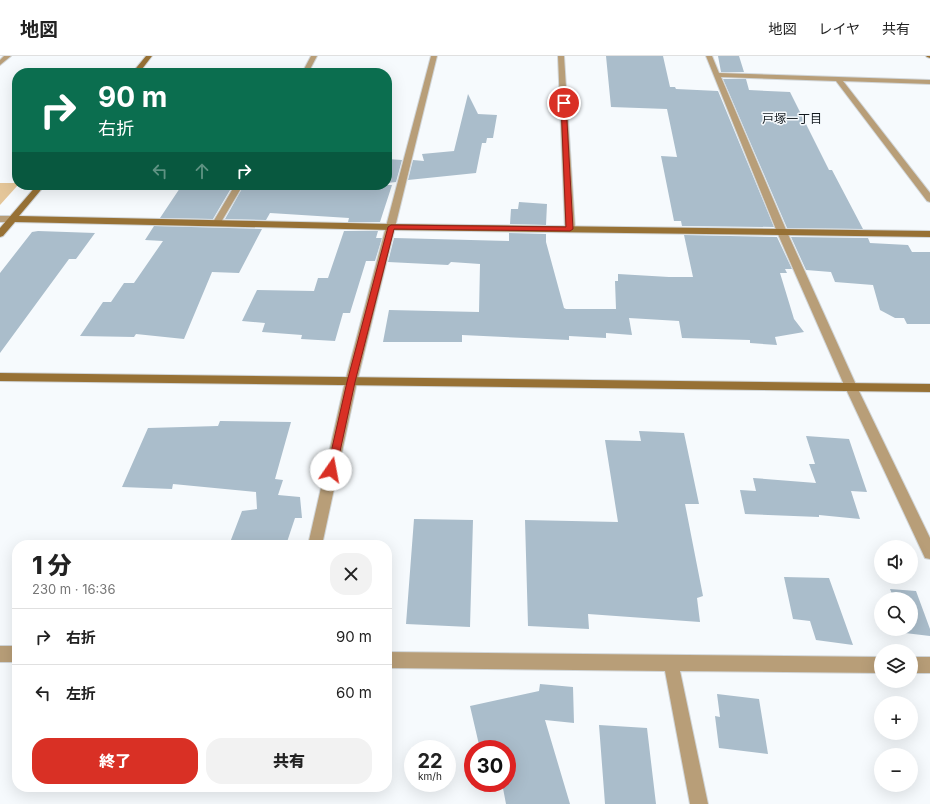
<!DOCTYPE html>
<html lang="ja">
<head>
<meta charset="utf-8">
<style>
	:root { --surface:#fff; --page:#f2f2f2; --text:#222; --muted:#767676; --line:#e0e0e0; --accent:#d93025 }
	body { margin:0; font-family:Inter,"Noto Sans JP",sans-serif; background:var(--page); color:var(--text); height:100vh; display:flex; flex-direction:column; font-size:15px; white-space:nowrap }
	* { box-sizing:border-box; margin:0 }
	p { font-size:13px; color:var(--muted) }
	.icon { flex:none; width:22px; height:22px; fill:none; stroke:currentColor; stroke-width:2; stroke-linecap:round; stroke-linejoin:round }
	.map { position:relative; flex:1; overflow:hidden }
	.sheet { position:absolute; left:12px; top:484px; width:380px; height:252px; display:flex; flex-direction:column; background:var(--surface); border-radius:16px; box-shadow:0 4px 16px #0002 }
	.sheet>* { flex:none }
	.top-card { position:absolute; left:12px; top:12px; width:380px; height:122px; border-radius:16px; box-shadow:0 4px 16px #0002; background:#0b6e4f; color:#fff; overflow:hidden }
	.tools { position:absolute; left:874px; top:484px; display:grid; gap:8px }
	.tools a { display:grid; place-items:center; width:44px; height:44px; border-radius:50%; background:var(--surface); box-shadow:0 4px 16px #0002; font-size:20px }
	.speed { position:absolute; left:404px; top:684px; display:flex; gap:8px; font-size:20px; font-weight:700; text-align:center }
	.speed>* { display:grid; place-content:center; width:52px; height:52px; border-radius:50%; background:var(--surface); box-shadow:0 4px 16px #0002; line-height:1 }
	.speed small { font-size:10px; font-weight:400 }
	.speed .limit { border:6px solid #d22; background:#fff; color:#111 }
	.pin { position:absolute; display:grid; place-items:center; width:34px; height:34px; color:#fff; margin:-17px; border:2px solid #fff; border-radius:50%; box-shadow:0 1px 4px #0007 }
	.me { position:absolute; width:44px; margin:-22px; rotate:12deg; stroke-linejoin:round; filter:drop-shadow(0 0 3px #0008) }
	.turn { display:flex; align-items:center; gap:14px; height:84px; padding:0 20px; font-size:18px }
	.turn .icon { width:52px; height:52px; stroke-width:2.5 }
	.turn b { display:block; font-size:28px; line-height:34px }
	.lanes { display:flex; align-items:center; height:38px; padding:0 20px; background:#0003; justify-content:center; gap:20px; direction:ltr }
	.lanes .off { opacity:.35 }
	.round { display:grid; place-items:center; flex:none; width:42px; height:42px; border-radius:16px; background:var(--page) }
	.summary { display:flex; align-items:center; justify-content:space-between; height:68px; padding:0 20px }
	h1 { font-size:24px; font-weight:800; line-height:30px }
	.primary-button { display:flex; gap:8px; margin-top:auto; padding:8px 20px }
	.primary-button a { flex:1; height:46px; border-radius:16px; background:var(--accent); color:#fff; font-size:16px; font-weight:800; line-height:46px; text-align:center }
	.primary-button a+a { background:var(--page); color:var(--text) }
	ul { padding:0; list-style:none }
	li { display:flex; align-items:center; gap:12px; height:56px; padding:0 20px; border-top:1px solid var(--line) }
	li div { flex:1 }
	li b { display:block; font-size:15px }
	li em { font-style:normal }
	header { display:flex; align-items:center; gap:24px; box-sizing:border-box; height:56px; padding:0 20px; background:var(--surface); border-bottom:1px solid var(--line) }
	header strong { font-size:19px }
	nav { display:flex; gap:22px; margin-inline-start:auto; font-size:14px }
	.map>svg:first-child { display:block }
</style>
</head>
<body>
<header>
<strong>地図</strong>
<nav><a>地図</a><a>レイヤ</a><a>共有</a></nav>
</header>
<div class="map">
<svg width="930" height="748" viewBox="0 0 930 748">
	<rect width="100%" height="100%" fill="#f6fafd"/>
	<!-- green -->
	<path fill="#e4c699" d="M0,127H17L18,129L0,149Z"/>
	<!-- building -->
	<path fill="#aabdcb" d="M606,0H663L670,31H675L676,33L718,35L774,171L682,170L681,165H674L661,100L677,101L667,53L611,51Z
		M718,0H739L744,16H721Z
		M723,23H746L749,34L790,36L829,114H832L863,173L787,172Z
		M468,38L478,58L497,59L493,82H487L486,87H482L476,117L408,124L413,104L424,105L422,98L454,95Z
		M387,103L402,104L396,126L387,127Z
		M182,129H233L213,163L160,162Z
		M244,129H392L380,166H348L349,162L270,157L266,164L225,163Z
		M519,146L547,148L546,169L510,168L511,153H518Z
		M154,170L262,173L239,217L212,216L184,283L136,278L134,281L80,280L103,246H111L124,227H134L163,185L145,184Z
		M38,175L95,177L76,203H69L0,297V217L32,176Z
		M344,175H378L376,182H382L375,205H366L350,257H343L335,285L301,283L302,279L262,276L265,267L242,265L257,234L314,235L318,222H328Z
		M509,177L546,178V186L564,252L566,253H616L615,225H618V218L669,221H693L684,179L777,181L792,213H785L787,217H780L794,263L804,276L775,281L777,289L750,287V284L682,282L679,265L629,262L632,279L606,277V282L569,280V284L462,279V286H383L389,254L479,256L480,208L451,206L448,209L388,206L394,182L509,185Z
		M791,181L868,182L870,187L908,189L912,196H930V268H907L904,262H895L880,254L873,229L835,226L831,216L806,214Z
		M220,365L291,366L275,423L283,424L278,439L300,441L302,462H295L286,489H229L242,455L257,453L256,436L173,428L172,433L122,431L148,372L218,370Z
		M639,375L684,377L699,448H685L703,540L697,542L700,566L588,558L589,573L528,570L525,464L618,466L605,384L641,385Z
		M806,380L849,383L867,436L851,435L860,463L819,459V461L745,458L740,434L756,435L753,422L816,427L809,408H815Z
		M414,463L473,464L470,571L406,568Z
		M784,521L829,522L853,589L816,584L810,565L793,563Z
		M890,533L916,535L930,573V580L905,577L904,573H911V543H894Z
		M540,628L573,631L574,667L545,664L570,748H506L502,727H507V693H480L470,650L539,635Z
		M717,638L759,643L768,698L719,692L715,660L720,661Z
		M599,669L647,672L656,748H605Z"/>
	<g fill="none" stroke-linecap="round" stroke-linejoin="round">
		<defs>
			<path id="street" d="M4,0H11L0,9V4Z
				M311,0H317L308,17H302Z
				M431,0H437L357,326L322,489H308L345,326Z
				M558,0H564L575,173L570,176L565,173Z
				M706,0H712L719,17L930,24V28L843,25L930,137V146L927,145L836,25L721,21L787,176L857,331L930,482V503L925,502L845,331L777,176Z
				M235,129H243L220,168H214L213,166Z
				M0,160H12L16,163L12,166H0Z
				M0,590H17V606H0Z
				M387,596L881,601V617L680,615L708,748H690L665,615L387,612Z
				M911,601H930V617H911Z"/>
			<path id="secondary" d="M146,0H152L139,17H132Z
				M926,0H930V2L927,1Z
				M37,129H45L19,160L391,168L930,175V181L391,174L15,166L3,180L0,181V172Z
				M0,317L930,328V336L0,325Z"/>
		</defs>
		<!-- street casing -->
		<use href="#street" stroke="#d1d6d9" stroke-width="2"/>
		<!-- secondary casing -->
		<use href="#secondary" stroke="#d1d6d9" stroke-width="2"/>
		<!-- street -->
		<use href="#street" fill="#b89e78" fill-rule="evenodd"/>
		<!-- secondary -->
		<use href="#secondary" fill="#977135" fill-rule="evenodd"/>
	</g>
	<!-- route -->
	<path fill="#d93025" stroke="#8d1f18" d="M564,46L566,47L573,173L570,175L394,173L355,326L336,414L335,417H328L327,414L347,326L388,171L391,169L566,171L561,47Z"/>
	<g text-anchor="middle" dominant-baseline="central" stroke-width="3" stroke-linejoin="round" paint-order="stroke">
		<!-- far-neighbourhood labels -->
		<g font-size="12" fill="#11181d" stroke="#f6fafd">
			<text x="792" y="62">戸塚一丁目</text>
		</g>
	</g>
</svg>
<div class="tools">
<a><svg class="icon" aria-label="sound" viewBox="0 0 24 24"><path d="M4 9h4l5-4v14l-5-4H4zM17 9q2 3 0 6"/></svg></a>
<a><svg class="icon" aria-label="search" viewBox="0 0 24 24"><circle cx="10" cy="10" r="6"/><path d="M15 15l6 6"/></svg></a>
<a><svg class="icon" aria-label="layers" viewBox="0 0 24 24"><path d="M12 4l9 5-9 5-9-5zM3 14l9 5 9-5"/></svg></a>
<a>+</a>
<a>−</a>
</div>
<div class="speed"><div>22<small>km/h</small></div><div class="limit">30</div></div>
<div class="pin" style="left:564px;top:47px;background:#d93025"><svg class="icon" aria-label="arrive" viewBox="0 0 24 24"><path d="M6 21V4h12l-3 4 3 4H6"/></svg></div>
<svg class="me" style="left:331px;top:414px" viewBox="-20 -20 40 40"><circle r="19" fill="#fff"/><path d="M0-13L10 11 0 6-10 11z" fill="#d93025"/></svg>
<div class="top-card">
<div class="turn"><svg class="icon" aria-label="right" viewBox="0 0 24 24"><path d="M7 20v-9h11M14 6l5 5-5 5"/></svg><div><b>90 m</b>右折</div></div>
<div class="lanes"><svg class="icon off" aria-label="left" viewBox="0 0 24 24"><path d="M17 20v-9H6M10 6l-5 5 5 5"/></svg><svg class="icon off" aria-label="ahead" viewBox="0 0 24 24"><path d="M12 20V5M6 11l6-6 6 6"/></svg><svg class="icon" aria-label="right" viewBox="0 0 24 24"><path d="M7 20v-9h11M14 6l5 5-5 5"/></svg></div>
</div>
<section class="sheet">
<div class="summary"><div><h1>1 分</h1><p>230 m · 16:36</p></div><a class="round"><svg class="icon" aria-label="close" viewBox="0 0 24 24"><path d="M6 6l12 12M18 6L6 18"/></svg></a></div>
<ul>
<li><svg class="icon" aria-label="right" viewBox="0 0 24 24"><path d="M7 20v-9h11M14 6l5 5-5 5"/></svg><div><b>右折</b></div><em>90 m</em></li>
<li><svg class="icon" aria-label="left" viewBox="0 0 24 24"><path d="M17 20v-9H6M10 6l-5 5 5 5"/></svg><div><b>左折</b></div><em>60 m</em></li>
</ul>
<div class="primary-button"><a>終了</a><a>共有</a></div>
</section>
</div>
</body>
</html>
